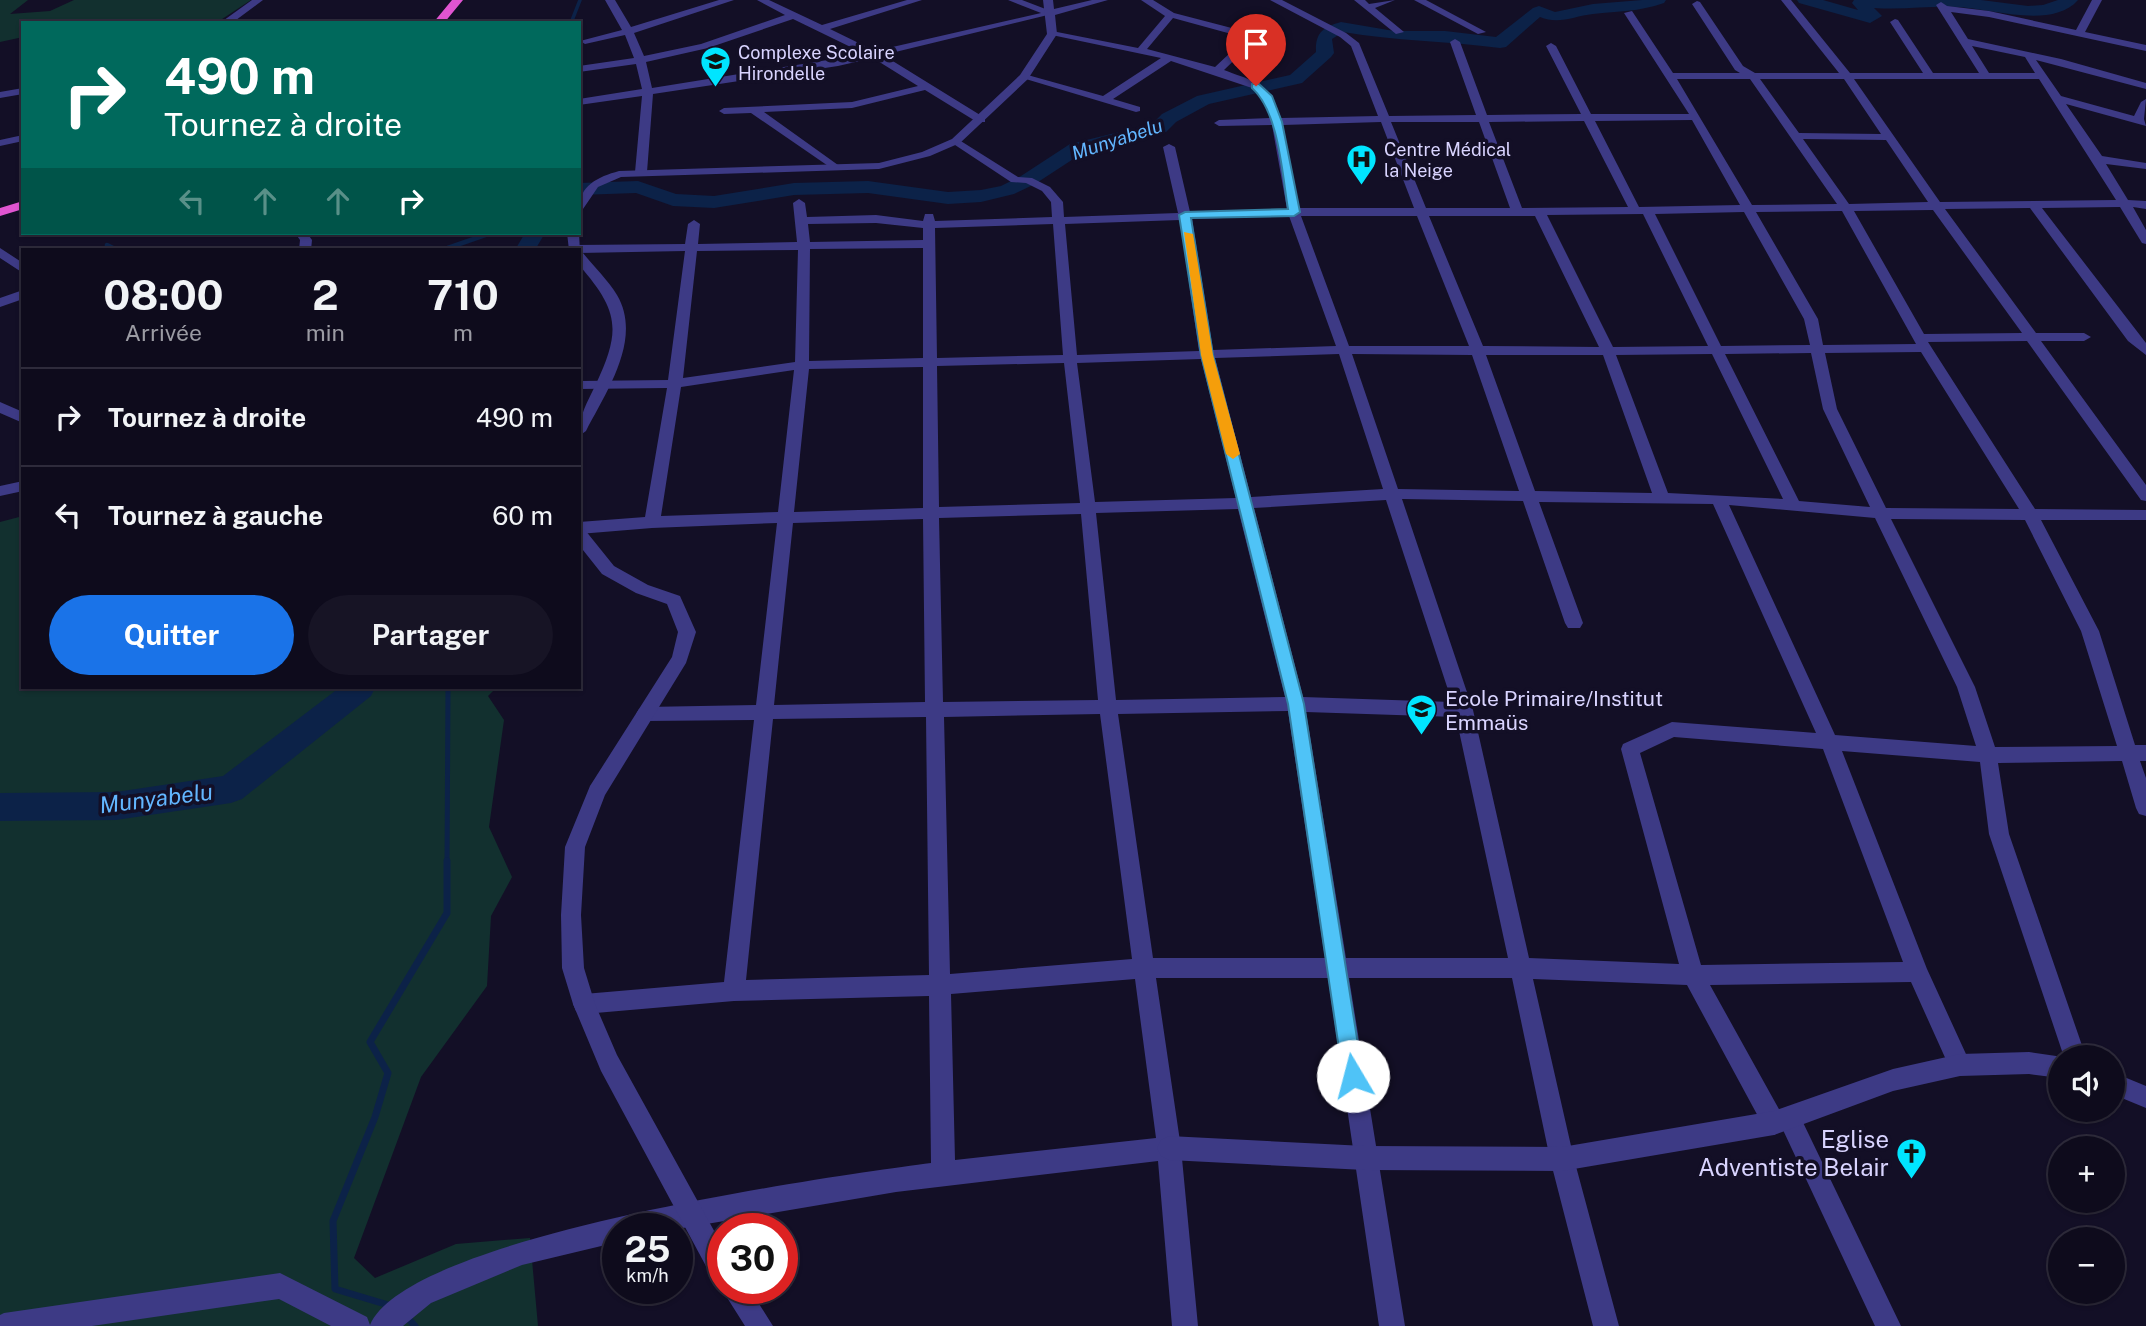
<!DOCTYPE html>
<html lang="fr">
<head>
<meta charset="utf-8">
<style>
	:root { --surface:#0e0b1c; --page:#171425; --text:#f1f3f6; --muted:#9b9ba3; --line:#2e2b3b; --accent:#1a73e8 }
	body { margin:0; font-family:"Public Sans",sans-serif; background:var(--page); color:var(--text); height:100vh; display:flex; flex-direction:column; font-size:26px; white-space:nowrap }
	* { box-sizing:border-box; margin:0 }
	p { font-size:23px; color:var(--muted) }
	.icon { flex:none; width:38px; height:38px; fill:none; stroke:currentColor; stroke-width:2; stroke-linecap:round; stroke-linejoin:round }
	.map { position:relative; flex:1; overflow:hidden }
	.panel { position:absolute; left:21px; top:248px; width:560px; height:441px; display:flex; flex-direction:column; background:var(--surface); border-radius:0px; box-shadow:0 2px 5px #0004,0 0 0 2px var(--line) }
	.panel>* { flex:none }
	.top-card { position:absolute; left:21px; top:21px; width:560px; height:214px; border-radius:0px; box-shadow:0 2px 5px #0004,0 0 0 2px var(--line); background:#00695c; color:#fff; overflow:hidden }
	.controls { position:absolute; left:2048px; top:1045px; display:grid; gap:14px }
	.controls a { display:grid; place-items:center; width:77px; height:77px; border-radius:50%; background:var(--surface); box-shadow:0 2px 5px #0004,0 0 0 2px var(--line); font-size:35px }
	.speed { position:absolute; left:602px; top:1213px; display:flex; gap:14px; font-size:35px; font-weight:700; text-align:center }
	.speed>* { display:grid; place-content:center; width:91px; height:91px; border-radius:50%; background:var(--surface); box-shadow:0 2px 5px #0004,0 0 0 2px var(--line); line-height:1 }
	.speed small { font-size:18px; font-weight:400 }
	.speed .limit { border:10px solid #d22; background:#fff; color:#111 }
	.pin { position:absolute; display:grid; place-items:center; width:60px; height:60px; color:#fff; margin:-72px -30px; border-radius:50% 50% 50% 0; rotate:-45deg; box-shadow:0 0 7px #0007 }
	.pin .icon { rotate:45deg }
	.me { position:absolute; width:77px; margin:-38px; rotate:352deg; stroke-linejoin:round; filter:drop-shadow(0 0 5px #0008) }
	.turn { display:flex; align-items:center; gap:24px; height:147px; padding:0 28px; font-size:32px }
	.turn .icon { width:91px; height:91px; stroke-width:2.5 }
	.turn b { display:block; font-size:49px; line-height:60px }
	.lanes { display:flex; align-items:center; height:66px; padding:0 28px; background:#0003; justify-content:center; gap:35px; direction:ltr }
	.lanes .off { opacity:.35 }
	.eta { display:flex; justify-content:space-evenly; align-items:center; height:119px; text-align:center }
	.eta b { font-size:42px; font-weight:700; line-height:49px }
	.primary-button { display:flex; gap:14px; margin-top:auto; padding:14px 28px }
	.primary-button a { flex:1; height:80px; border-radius:42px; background:var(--accent); color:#fff; font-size:28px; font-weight:700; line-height:80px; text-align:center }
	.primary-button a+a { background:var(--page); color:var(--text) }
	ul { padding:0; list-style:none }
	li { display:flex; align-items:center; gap:21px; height:98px; padding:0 28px; border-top:2px solid var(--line) }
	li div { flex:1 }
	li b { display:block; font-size:26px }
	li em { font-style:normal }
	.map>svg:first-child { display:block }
</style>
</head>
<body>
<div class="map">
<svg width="2146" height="1326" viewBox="0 0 2146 1326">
	<rect width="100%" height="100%" fill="#130f26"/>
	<!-- green -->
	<path fill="#12302f" d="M0,0H28L10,14L50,11L74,0H251L216,23H145L124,19L111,23H23V37L0,42Z
		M23,516V688H496L488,696L504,720L489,827L512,877L491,916L487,986L421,1077L354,1258L375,1278L456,1244L530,1238L538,1326H0V522Z"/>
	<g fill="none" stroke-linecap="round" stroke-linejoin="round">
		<!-- stream-far3 -->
		<path stroke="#0c2248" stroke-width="3.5" d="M571,23L580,0"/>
		<!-- stream-far2 -->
		<path stroke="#0c2248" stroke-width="4.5" d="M107,245L117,250
			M442,250L491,233"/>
		<!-- stream-far1 -->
		<path stroke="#0c2248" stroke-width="5" d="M447,863L448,688"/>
		<!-- stream -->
		<path stroke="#0c2248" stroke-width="7" d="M395,1307L335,1289L333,1221L375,1117L388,1073L370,1042L447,913V861
			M405,1315L415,1326"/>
		<!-- river -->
		<path fill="#0c2248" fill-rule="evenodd" d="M1642,0H1666L1664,3C1638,12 1619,11 1593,14C1574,16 1559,25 1540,17L1506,47L1500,48C1447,41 1395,41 1343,32L1332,39L1334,53L1331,57L1302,83L1209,104L1176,122L1166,132L1084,152L1035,184L1014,194L981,202L948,204L868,193L794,195L714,208L673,206L636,193L579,195V183L638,181L676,194L714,196L794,183L868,181L948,192L981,190L1001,186L1021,176L1070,144L1152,124L1162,114L1197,96L1290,75L1316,52C1315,33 1323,27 1341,22L1394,31H1445L1496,37L1533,8L1539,6L1555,12L1593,4Z
			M1797,0H1823L1858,10L1852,3L1854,0H1981L2028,6L2043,5L2058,0H2078C2052,30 1990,8 1956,7C1929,6 1902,10 1874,8L1882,16L1870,23L1799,3Z
			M525,233H545L535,250H515Z
			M339,688H375L371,696L242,799L231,803L116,820L0,821V793L116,792L223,776Z"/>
		<!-- minor -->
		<path fill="#3d3a85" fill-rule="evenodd" d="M252,0H263L232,23H220Z
			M605,0H615L631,27L719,0H734L634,33L644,56L701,44L785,15L757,0H769L822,25L907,0H922L830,29L875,51L1041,13L1008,0H1022L1056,13L883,55L985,118V122H977L925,90L852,108L764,112L838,165L840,167L834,170L751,113L724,114L719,111L724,108L852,102L918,86L873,58L838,66L653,94L647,172L641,175L635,172L642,96L579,105V99L642,89L636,64L579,72V66L634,58L625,35L585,44L580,41L622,30ZM793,19L865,54L652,88L646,62L708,48Z
			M1141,0H1153L1174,13L1282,41V45L1278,46L1255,40L1224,70C1258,83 1268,82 1281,118L1378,116L1351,46L1340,37L1270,0H1282L1346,33L1359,43L1389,116L1476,115L1450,42L1455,39L1460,42L1487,115L1581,114L1546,46L1551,43L1556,46L1591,114H1689L1624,13L1632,11L1673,73H1740L1735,70L1692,4L1697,1L1700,2L1743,66L1755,73H1839L1781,0H1791L1850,73H1923L1890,22L1895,19L1898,20L1933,73H1979L1936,5L1941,2L1947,6L1989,11L2076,30L2092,0H2102L2085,32L2146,45V51L1989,17L1951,12L1968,39L2061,59L2146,83V89L2036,60L2061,96L2134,116L2141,102L2146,99L2144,119L2146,126L2066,104L2102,156L2146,163V169L2106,164L2128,200L2146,201V209L2133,207L2146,230V244L2142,243L2120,207L2042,208L2146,343V355L2128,341L2030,208L1945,209L2036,333H2084L2091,337L2084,341H2041L2146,485V501L2141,500L2027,341L1928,342L2035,509L2146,510V520H2041L2099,631L2135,745H2146V761H2140L2146,778V816L2139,814L2136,808L2122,761L1998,763L2009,834L2086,1057H2064L1989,834L1980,762L1842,751L1927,969L1971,1065L1968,1073L1960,1076L1952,1073L1911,982L1710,985L1780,1111L1789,1106L1797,1110L1901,1326H1875L1783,1130L1774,1135L1766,1131L1687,985L1533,979L1574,1159L1619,1326H1593L1550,1159L1512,978H1349L1405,1326H1379L1328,978H1156L1181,1148L1198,1326H1172L1158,1161L896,1192L677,1229L618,1228V1242L522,1265L431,1303L403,1326H331L279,1299L92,1326H0V1315L4,1313L280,1273L367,1317L370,1325C408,1235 832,1176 931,1163L929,996L734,1001L584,1014L576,1011L573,1004L576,997L584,994L724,982L754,720L645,721L639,719L636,714L639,709L645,707L756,705L777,523L652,528L579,534V522L645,517L667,388L579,389V381L668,380L685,251L579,253V250L569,249L575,245L685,244L688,224L694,220L700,224L698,244L797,242L793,203L799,199L805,203L807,217L876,215L923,221L925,214H933L935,221L1052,217L1051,202L1042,191L1026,183L1011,182L952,143L950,141L956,138L1018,177L1032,178L1050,187L1063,202L1064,217L1178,213L1163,147L1169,144L1175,147L1190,212L1287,209L1272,125L1219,126L1214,123L1219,120L1270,118L1263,98L1252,88L1171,61L1113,99L1140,107V111L1136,112L1019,77L1024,74L1103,96L1161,58L1047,34L1052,31L1138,48L1165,16ZM1173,18L1246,38L1215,67L1147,49ZM1972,46L2025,57L2035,73H1989ZM1677,79H1750L1837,204L1752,205ZM1760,79H1844L1881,134L1799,133ZM1854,79H2039L2116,200L1940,202ZM1692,120L1740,205L1639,207L1595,121ZM1584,121L1628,207L1522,208L1489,122ZM1381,122L1414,208H1299L1283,125ZM1391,122H1479L1510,208H1426ZM1803,139L1886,140L1928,202L1849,204ZM1933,210L2022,333L1924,334L1854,211ZM1842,211L1916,344L1823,345L1818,319L1756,212ZM1744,212L1804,319L1810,345L1721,346L1655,214ZM1643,214L1708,346L1613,347L1547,215ZM1289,216L1336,346L1213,350L1192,219ZM1301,216H1417L1469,346H1349ZM1429,216H1535L1599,347L1483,346ZM1180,220L1199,351L1077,355L1065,224ZM876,223L923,228V240L810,242L808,224ZM1053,224L1063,355L937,358L935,228ZM923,248V358L809,361L810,249ZM798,250L795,362L683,378L697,251ZM1921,352L2019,509L1886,508L1837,409L1825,353ZM1811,353L1823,409L1870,507L1799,501L1725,354ZM1339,354L1383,489L1251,497L1215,358ZM1352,354L1472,355L1519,491L1398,489ZM1712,354L1783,499L1668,493L1616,355ZM1486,355H1603L1652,493L1535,491ZM1201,359L1236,498L1095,502L1077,363ZM1064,363L1080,503L939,507L937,366ZM923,367V508L794,512L809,369ZM794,370L778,512L661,516L681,387ZM1402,499L1523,501L1565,623L1568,628H1580L1583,623L1539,502L1713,504L1816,733L1672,722L1623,744L1621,749L1679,964L1529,958L1473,710ZM1386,500L1452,702L1303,697L1254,508ZM1729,505L1875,518L1957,687L1976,746L1835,735ZM1238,509L1285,697L1116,700L1096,513ZM1081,514L1098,700L943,702L939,518ZM923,519L925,702L774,705L793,523ZM1891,519L2025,520L2081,631L2117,746L1995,747L1975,687ZM1288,711L1325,958H1153L1118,714ZM1306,712L1456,717L1508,958H1346ZM1100,714L1132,959L950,974L944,717ZM926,717L929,975L746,980L773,719ZM1674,737L1823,749L1903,962L1701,965L1640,753ZM1135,979L1156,1138L955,1160L951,994Z
			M1354,0H1365L1369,4L1395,0L1375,8L1404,32L1396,34Z
			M1414,0H1426L1486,32L1478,34Z
			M23,88V94L0,98V92Z
			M23,135V141L0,146V140Z
			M295,233H307L312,240L311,250H299L300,240Z
			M0,248L23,263V273L0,258Z
			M23,290V299L0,307V298Z
			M0,402L23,412V423L0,413Z
			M23,481V491L0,496V486Z"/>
		<!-- tertiary -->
		<path fill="#3d3a85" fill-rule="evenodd" d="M1043,0H1053L1054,9L1092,0H1108L1055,15L1057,34L1028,79L960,143L930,156L879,169L621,177L598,187L583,209L579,210C579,185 598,177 619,171L879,163L922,152L952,139L1020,75L1047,34Z
			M567,233H579L580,252L583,253C594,267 608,280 617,295C643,339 606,392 586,431L579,436C579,415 587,403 596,384C622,329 618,310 579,265V250H569Z
			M579,528L585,530L614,566L648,585L680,596L696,632L686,663L605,795L585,847L581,915L584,968L595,1004L617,1055L723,1247V1284L714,1281L601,1071L573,1004L562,968L561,915L565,847L590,786L672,657L678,632L667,604L636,593L602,574L579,545Z
			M2029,1052L2063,1057H2060V1078L2029,1074L1960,1076L1893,1091L1774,1135L1562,1171L1365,1170L1169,1160L1161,1156L1157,1148L1161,1140L1169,1136L1365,1146L1562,1147L1774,1111L1893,1069L1960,1054Z
			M2112,1072L2146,1086V1108L2112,1094Z
			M723,1285V1288H749L773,1326H745L721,1288Z"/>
		<!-- trunk -->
		<path fill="#e055d1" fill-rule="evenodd" d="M452,0H463L444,23H433Z
			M23,201V209L0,216V208Z"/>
	</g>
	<!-- route -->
	<path fill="#4fc3f7" stroke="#337fa1" stroke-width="2" d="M1252,84H1259L1272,96L1282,122L1300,212L1294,216L1191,218L1213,355L1304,704L1363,1076L1360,1083L1353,1086L1346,1083L1343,1076L1288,704L1201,355L1179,215L1185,212L1288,209C1282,174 1279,112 1252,88Z"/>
	<!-- slow -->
	<path fill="#f59e0b" d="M1184,232L1193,234L1213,355L1240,454L1233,459L1226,454L1201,355Z"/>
	<!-- icons -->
	<defs>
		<symbol id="school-pin" viewBox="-11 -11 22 30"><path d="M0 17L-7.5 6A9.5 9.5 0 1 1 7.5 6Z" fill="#00e5ff" stroke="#130f26"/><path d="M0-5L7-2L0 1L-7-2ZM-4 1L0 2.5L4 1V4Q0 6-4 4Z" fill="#111"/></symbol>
		<symbol id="hospital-pin" viewBox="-11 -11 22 30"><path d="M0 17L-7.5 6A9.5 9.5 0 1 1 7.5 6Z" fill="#00e5ff" stroke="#130f26"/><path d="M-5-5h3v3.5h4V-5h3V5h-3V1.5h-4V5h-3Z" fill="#111"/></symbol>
		<symbol id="church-pin" viewBox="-11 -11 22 30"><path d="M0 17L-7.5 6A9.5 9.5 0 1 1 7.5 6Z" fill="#00e5ff" stroke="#130f26"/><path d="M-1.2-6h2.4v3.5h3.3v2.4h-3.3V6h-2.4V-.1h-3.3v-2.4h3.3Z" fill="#111"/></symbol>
	</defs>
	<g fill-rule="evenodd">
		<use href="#school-pin" x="698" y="44" width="35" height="47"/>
		<use href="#hospital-pin" x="1344" y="142" width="35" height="47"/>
		<use href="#school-pin" x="1404" y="692" width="35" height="47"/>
		<use href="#church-pin" x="1894" y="1136" width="35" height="47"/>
	</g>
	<g text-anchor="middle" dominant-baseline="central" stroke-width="7" stroke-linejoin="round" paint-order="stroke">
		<!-- far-poi labels -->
		<g font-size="18" fill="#d9d4ff" stroke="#130f26" text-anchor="start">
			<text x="738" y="52">Complexe Scolaire<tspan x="738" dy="21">Hirondelle</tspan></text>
			<text x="1384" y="149">Centre Médical<tspan x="1384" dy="21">la Neige</tspan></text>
		</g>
		<!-- far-water labels -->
		<g font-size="19" font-style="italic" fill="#62b6ff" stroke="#130f26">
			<text transform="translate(1117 139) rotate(-18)">Munyabelu</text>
		</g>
		<!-- poi labels -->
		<g font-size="21" fill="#d9d4ff" stroke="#130f26" text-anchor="start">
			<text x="1445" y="698">Ecole Primaire/Institut<tspan x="1445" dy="24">Emmaüs</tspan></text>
		</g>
		<!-- water labels -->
		<g font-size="23" font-style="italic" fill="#62b6ff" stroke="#130f26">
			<text transform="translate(156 798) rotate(-7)">Munyabelu</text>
		</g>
		<!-- near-poi labels -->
		<g font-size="24" fill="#d9d4ff" stroke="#130f26" text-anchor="end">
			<text x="1889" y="1139">Eglise<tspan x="1889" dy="28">Adventiste Belair</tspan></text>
		</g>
	</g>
</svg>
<div class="controls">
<a><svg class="icon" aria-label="sound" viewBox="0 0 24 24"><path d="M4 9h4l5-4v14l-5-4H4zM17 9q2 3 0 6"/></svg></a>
<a>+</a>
<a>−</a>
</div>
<div class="speed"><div>25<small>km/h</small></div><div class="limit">30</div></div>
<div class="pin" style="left:1256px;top:86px;background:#d93025"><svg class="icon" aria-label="arrive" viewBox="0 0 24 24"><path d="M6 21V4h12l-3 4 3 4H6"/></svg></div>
<svg class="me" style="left:1353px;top:1076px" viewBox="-20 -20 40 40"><circle r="19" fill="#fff"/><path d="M0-13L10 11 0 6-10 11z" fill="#4fc3f7"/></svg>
<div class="top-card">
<div class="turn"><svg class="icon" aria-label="right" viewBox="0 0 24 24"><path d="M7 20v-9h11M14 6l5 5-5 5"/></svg><div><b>490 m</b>Tournez à droite</div></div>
<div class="lanes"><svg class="icon off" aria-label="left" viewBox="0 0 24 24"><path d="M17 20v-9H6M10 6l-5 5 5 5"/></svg><svg class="icon off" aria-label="ahead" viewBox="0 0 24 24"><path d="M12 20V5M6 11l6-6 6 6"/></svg><svg class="icon off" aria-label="ahead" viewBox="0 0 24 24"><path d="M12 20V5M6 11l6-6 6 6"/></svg><svg class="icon" aria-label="right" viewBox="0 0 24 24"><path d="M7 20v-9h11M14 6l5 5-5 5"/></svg></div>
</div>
<section class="panel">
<div class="eta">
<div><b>08:00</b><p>Arrivée</p></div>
<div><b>2</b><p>min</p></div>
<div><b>710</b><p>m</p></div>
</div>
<ul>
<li><svg class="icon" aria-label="right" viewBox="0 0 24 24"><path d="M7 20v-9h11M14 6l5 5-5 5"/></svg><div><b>Tournez à droite</b></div><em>490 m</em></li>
<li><svg class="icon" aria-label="left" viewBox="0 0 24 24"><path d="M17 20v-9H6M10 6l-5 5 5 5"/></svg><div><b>Tournez à gauche</b></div><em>60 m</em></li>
</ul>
<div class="primary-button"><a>Quitter</a><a>Partager</a></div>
</section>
</div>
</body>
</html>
